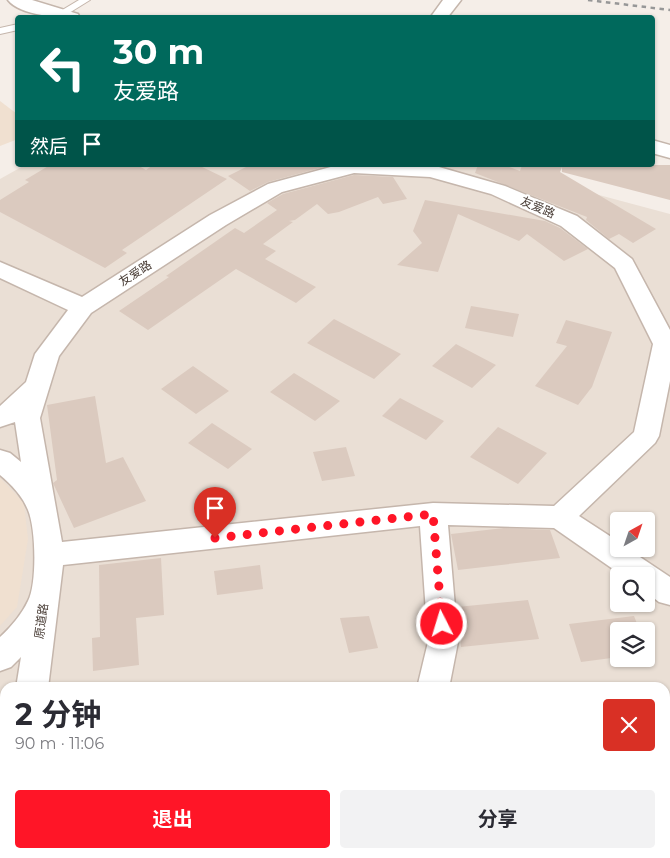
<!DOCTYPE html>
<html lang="zh">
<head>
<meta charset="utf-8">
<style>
	:root { --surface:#fff; --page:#f2f2f3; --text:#2b2b33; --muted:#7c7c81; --accent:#ff1527 }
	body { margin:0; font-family:Montserrat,"Noto Sans SC",sans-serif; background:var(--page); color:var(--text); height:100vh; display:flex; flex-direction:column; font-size:19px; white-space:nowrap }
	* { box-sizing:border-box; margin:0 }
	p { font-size:16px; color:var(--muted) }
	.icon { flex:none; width:28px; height:28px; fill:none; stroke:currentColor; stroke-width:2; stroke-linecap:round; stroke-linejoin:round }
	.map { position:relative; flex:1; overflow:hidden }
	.details { position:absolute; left:0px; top:682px; width:670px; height:176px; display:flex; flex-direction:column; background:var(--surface); border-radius:15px 15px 0 0; box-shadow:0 1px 4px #0004 }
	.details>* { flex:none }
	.guide { position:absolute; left:15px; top:15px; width:640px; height:152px; border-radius:5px; box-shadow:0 1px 4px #0004; background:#00695c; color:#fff; overflow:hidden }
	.needle { width:32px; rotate:40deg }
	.controls { position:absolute; left:610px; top:512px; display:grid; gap:10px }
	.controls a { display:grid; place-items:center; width:45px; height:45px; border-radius:5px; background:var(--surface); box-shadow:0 1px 4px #0004; font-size:25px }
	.pin { position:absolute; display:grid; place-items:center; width:42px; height:42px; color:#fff; margin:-51px -21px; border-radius:50% 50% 50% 0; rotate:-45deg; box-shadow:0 0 5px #0007 }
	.pin .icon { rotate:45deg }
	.me { position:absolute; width:55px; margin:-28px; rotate:355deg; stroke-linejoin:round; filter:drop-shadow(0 0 4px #0008) }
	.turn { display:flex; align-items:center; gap:18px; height:105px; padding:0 15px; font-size:22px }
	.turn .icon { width:65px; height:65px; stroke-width:2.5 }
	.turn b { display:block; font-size:35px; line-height:42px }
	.then { display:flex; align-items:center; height:48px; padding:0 15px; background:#0003; gap:10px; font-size:19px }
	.round { display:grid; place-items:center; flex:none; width:52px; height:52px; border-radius:5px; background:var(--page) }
	.overview { display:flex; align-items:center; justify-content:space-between; height:85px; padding:0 15px }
	h1 { font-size:30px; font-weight:700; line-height:38px }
	.cta { display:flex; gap:10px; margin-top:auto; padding:10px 15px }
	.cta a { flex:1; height:58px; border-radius:5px; background:var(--accent); color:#fff; font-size:20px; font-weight:700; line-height:58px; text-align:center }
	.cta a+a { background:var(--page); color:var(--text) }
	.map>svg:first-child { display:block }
</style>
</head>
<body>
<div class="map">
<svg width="670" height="858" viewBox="0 0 670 858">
	<rect width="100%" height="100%" fill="#f5eee8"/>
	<!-- residential -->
	<path fill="#eadfd5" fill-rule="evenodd" d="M25,165H515L584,191L670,214V858H0V179ZM619,521H646V549H619ZM619,576H646V604H619ZM619,631H646V659H619ZM5,688H665V854H5Z"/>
	<!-- education -->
	<path fill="#f0e0d0" d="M0,101L17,114L18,139L0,146Z
		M0,478L24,503L28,539L17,607L0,626Z"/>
	<!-- building -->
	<path fill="#dbcabf" d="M50,165H137L146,170L153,165H198L227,179L122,250L127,253L105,268L0,212V200L29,182L25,180Z
		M250,165H331L268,182L250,191L228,176Z
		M478,165H504L520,171L522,165H670V200L562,172V167L560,172L656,229L633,243L619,234L609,239L586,220L587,217L475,173Z
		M354,175L393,177L407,199L383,204L378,197L339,212L328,214L317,204L295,220L289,221L293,222L263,244L276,251L265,259L316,287L296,303L236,269L148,330L119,311L169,277L166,276L235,228L244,233L277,210L267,203L283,194Z
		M425,200L545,221L560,228L588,249L564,261L527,234L519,241L458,214L438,272L397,265L422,243L413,231Z
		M471,306L519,314L513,337L465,328Z
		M334,319L401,354L374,379L307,343Z
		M566,320L612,332L592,387L578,405L535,386L567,346L556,343Z
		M456,344L496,365L472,388L432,366Z
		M193,366L229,391L196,414L161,389Z
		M294,373L340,401L315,421L270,392Z
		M95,396L106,463L123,457L146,501L74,528L53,483L57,480L47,405Z
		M400,398L444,421L426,440L382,416Z
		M212,423L252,449L228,469L188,443Z
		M498,427L547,453L518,484L470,457Z
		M346,447L355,476L322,481L313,452Z
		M504,528L550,530L560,558L458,570L451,534Z
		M161,558L164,615L136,618L139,665L93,671L92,638L100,637L99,565Z
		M260,565L263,589L217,595L214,571Z
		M528,600L539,639L461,647L457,607Z
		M369,616L378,648L349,653L340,618Z
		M634,616L640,631H619V657L581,662L569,624Z"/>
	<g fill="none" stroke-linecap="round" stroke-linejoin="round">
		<defs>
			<path id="lane" d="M79,0H90L61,18H49Z
				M18,24V30L0,34V28Z"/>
			<path id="street" d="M8,0H32L78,14L80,18C62,18 20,16 8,0Z
				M443,0H461L447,18H430Z
				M652,140L670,145V158L652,153Z
				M338,165H432L505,186L577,216L632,259L670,330V381L659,436L655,443L579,516L619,542V549H628L670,577V605L659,602L646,592V576H623L554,528L448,525L458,642L449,688H417L428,642L420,526L63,565L48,688H16L21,657L11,667L0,671V637C10,628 22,614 28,601C37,584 36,529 28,510C23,497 11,484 0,475V450L10,453L21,462L15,422L0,427V406L26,382L35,354L68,310L0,278V262L82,297L210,215L268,184ZM354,173L430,177L491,194L561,226L615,268L653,344L634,432L554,506L433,503L62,542L40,418L59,356L91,313L226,225L282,192Z
				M5,782V829L0,831V784Z
				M377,854H413L412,858H376Z"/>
		</defs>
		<!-- lane casing -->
		<use href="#lane" stroke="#c5b6ac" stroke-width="2"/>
		<!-- street casing -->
		<use href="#street" stroke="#c5b6ac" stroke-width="3"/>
		<!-- lane -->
		<use href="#lane" fill="#fff" fill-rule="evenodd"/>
		<!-- street -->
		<use href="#street" fill="#fff" fill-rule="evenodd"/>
		<!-- rail -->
		<path stroke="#979797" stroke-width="2.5" stroke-dasharray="4.5 4.5" stroke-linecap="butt" d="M588,0L670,10"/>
	</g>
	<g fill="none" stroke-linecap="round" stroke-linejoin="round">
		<!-- route -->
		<path stroke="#ff1527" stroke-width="9" stroke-dasharray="0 16.2" d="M215,538L433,514L442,624"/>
	</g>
	<g text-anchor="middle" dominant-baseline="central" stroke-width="4" stroke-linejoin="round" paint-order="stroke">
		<!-- street labels -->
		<g font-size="12" fill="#493d36" stroke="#fff">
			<text transform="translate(538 207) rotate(23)">友爱路</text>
			<text transform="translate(135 273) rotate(-33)">友爱路</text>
			<text transform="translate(41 621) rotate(-82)">原道路</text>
		</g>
	</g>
</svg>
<div class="controls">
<a><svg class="needle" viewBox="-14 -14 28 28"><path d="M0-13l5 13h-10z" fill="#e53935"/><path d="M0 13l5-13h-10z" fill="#7c7c81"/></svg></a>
<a><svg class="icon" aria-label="search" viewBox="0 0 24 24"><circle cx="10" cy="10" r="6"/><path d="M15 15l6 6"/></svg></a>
<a><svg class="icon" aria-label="layers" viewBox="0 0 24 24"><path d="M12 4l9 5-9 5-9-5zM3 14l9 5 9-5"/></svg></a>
</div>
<div class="pin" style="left:215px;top:538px;background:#d93025"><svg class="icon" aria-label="arrive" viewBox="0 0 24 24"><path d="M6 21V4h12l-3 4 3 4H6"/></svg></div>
<svg class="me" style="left:442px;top:624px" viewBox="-20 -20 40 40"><circle r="17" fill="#ff1527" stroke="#fff" stroke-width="3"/><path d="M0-11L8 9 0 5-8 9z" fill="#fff"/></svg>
<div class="guide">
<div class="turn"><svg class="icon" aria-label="left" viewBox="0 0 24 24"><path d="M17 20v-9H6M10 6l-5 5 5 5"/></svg><div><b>30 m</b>友爱路</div></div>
<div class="then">然后<svg class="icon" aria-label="arrive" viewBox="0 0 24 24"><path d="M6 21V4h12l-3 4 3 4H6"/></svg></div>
</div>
<section class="details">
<div class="overview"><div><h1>2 分钟</h1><p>90 m · 11:06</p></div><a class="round" style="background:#d93025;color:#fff"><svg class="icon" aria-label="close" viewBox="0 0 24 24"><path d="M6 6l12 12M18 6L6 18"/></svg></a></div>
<div class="cta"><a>退出</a><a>分享</a></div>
</section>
</div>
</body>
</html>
